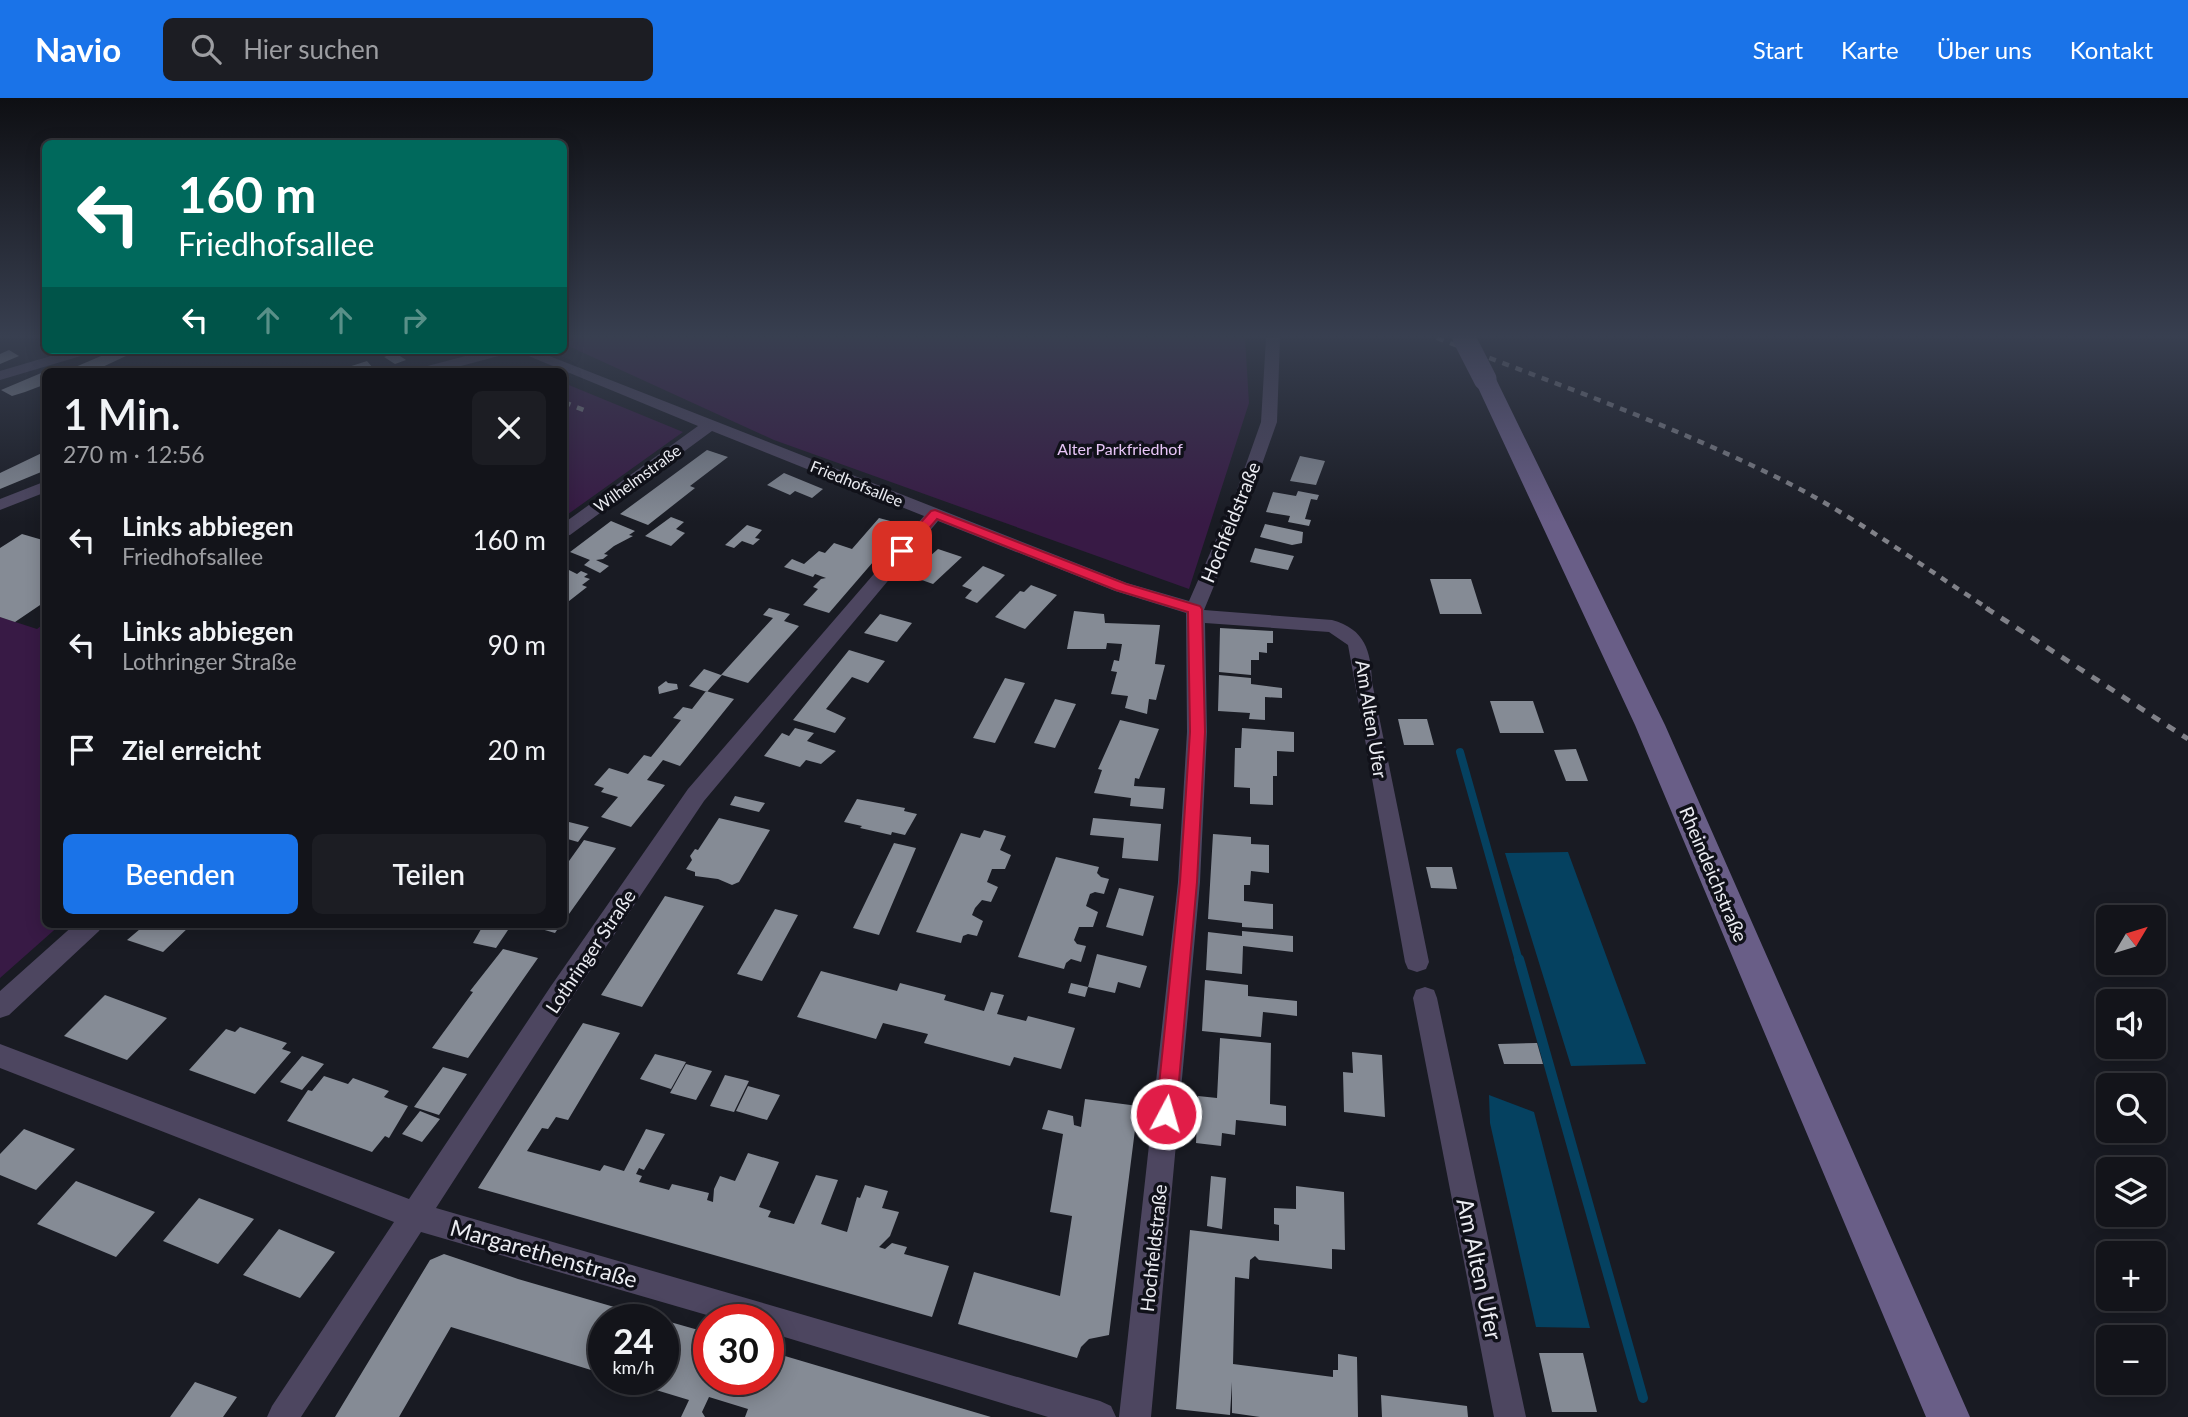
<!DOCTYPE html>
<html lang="de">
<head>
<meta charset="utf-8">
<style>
	:root { --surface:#13141a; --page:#1c1d23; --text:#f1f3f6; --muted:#9d9ea2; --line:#323339; --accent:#1a73e8 }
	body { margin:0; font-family:Lato,sans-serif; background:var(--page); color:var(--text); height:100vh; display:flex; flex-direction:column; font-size:26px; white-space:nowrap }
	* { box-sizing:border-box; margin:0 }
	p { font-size:23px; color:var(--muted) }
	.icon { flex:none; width:38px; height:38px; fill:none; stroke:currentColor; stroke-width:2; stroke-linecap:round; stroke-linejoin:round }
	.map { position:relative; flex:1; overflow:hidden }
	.sheet { position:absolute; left:42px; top:270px; width:525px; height:560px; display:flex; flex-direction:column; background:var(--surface); border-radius:10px; box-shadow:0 4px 18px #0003,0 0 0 2px var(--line) }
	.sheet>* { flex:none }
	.top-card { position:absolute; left:42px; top:42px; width:525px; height:214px; border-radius:10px; box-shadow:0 4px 18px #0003,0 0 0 2px var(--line); background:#00695c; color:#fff; overflow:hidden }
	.needle { width:46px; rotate:52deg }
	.buttons { position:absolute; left:2096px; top:807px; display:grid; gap:14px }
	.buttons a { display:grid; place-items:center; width:70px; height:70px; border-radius:10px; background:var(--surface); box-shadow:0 4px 18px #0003,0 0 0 2px var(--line); font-size:35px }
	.speed { position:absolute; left:588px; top:1206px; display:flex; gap:14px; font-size:35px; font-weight:700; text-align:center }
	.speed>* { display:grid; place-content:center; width:91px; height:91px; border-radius:50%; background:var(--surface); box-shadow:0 4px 18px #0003,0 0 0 2px var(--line); line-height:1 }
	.speed small { font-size:18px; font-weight:400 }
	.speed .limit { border:10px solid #d22; background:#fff; color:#111 }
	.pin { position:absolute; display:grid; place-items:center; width:60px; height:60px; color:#fff; margin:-30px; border-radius:14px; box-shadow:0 4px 10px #0006 }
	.me { position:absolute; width:77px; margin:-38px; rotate:6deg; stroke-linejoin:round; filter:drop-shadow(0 0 5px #0008) }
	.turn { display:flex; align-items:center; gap:24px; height:147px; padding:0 21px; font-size:32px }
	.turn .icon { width:91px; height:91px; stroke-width:2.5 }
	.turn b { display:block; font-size:49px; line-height:60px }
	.lanes { display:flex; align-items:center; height:66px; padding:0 21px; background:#0003; justify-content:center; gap:35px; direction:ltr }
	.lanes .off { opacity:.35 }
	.round { display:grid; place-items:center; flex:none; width:74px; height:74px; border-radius:10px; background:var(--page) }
	.head { display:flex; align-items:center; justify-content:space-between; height:119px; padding:0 21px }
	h1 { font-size:42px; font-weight:600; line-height:52px }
	.primary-button { display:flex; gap:14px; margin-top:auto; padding:14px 21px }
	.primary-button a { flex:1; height:80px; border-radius:10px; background:var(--accent); color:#fff; font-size:28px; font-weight:600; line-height:80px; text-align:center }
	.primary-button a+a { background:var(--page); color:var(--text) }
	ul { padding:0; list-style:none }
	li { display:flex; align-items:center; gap:21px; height:105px; padding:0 21px }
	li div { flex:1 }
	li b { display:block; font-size:26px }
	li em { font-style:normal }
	header { display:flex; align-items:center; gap:42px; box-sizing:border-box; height:98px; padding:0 35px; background:var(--accent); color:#fff }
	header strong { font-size:33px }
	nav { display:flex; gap:38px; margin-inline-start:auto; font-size:24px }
	.search { width:490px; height:63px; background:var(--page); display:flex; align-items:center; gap:18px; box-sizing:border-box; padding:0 24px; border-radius:10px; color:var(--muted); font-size:26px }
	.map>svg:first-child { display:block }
</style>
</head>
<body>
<header>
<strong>Navio</strong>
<div class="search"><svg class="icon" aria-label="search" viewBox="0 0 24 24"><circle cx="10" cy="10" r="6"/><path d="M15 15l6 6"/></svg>Hier suchen</div>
<nav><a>Start</a><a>Karte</a><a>Über uns</a><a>Kontakt</a></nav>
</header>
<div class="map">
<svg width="2188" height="1319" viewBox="0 0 2188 1319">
	<rect width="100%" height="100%" fill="#191b23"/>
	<!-- green -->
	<path fill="#381a45" d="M567,240H1245L1249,305L1189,491L774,342L564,246V242Z
		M564,285L683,334L564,419Z
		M0,519L37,531L45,525L46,826H61L0,880Z"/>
	<!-- water -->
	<path fill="#054160" d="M1568,754L1646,966L1571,968L1505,755Z
		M1489,997L1534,1014L1590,1230L1536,1229L1490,1025Z"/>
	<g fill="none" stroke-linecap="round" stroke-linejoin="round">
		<!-- stream-far1 -->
		<path stroke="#054160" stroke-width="8" d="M1460,654L1519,863"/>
		<!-- stream -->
		<path stroke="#054160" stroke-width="10" d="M1519,861L1643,1300"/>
	</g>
	<!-- building -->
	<path fill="#858b95" d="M9,252L19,258L0,266V256Z
		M115,252L126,258L96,272L79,273L73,270Z
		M401,252H413L400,258L406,262L395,266L384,259Z
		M367,263L373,270L364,273H336Z
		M46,273V286L25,294L12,298L1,292Z
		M707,352L728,359L690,388L695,390L648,427L620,416Z
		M46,353V372L0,391V375Z
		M1300,358L1325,363L1316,387L1290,383Z
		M784,375L823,391L812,400L795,393L790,397L767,387Z
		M1298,393L1319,397L1317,402L1311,401L1305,421L1311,422L1309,428L1288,424L1290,418L1266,414L1273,394L1296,398Z
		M671,419L684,424L676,431L685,435L671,448L645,438Z
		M879,420L905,427L829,515L803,507L818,491L813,489L821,481L826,480L815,476L813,479L784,469L792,461L804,466L819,453L825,455L834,445L852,451Z
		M611,423L635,433L629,437L633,438L614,448L604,456L608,457L603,461L596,462L609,468L600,475L584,467L590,462L570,454Z
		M1265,426L1303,434L1302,445L1292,447L1260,439Z
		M747,427L762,432L755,440L760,441L753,447L742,443L734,450L725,447Z
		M22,436L46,443V503L15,524L0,519V450Z
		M1255,450L1294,458L1288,472L1250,464Z
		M938,451L962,459L933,486L919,481L929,472L919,468L924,459H929Z
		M983,468L1005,477L977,505L965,500L972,492L962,488Z
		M565,470L577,476L581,473L588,476L584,479L590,481L582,487L587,489L564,507Z
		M1430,481H1471L1482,516H1440Z
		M1031,487L1057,497L1025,531L995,519L1020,493L1024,494Z
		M769,510L790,516L784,523L799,528L748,585L722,577L707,594L689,588L704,571L721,577L773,520L763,517Z
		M1074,513L1104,516L1105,525L1160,527L1155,566L1165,567L1156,602L1149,601L1147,616L1125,610L1128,598L1111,596L1117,574L1111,573L1114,562L1119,563L1122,546L1107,545L1106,551H1067Z
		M880,516L912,525L897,544L864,535Z
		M1220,530L1273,533V545H1267V555L1259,554V562H1251V577L1219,574Z
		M849,552L885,563L868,585L852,579L826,611L846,620L835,635L793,622Z
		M1219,577L1251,580V586L1282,590V600L1265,599V622L1249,621L1250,615L1218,613Z
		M1005,580L1025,585L995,645L973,640Z
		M666,583L668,585L677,586L678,591L659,596L658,589Z
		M706,593L734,601L680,668L663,662L647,682L665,687L631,729L601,719L618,699L601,694L604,690L594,687L609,670L628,676L644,657L651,659L681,622L673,620L683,609L692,611Z
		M1055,601L1076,606L1055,650L1034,645Z
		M1490,603H1533L1544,635H1500Z
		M1398,621H1427L1434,647H1404Z
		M1120,622L1159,631L1139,681L1135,680L1134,688L1165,690L1163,711L1130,708L1131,700L1094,695L1102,672L1098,671Z
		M795,630L814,635L807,643L836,653L821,666L806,662L800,669L764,658L782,635L789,638Z
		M1242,630L1294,634V654L1277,653V678H1273V707L1250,706V690L1234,689L1235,650H1241Z
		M1576,651L1588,683H1566L1554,652Z
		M735,698L765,705L759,714L730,707Z
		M857,701L905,710L904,713L917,716L905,737L892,734L891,737L860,730L862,728L844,724Z
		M719,720L770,732L739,784L732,787L718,781L695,778V774L686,771L692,762L690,758L695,751L698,752Z
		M1093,720L1161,726L1158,763L1122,760L1124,740L1090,737Z
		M569,724L589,729L578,744L564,740V732Z
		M984,732L1006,738L1000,752L1011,757L1005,771H992L987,784L998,789L991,804L982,802L975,810L972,817L983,823L977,838L968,836L963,838L961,845L916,834L961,735L980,740Z
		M1213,736L1251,739V746L1269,747V775L1251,773L1250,787H1244V803L1273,806V831L1242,829V825L1208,821Z
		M584,742L616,750L564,823V770Z
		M894,745L916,750L879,837L853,830Z
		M1056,759L1099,769L1097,775L1101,779L1109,781L1104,796L1095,794L1090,796L1086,808L1098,814L1093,829H1079L1074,842L1077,846L1086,848L1081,864L1071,861L1066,865L1064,871L1018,859Z
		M1426,769H1452L1457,791L1431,790Z
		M1119,790L1154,798L1143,838L1106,829Z
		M665,798L704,808L642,909L601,897Z
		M775,811L798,817L762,883L737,876Z
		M146,826H192L163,854L127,842Z
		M484,826H512L496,850L473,845Z
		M524,826H561L555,835Z
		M1242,833L1293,838V854L1243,848L1242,876L1206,872L1208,834L1242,838Z
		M503,851L538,860L468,960L432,950L473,894L470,893Z
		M1097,856L1147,868L1140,890L1118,884L1115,895L1088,889Z
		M821,873L897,893L900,885L946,897L944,902L984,913L991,894L1004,897L997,916L1026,923L1028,918L1075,930L1061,971L1014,959L1010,968L924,945L928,936L883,925L876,941L797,919Z
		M1205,882L1248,887V898L1297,903V918L1263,914L1261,939L1202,933Z
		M1071,885L1088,889L1085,899L1068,895Z
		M105,897L167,920L127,962L64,938Z
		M583,925L620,935L568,1022L556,1019L548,1031L542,1030L527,1053L600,1073L604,1067L624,1073L646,1031L665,1036L644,1072L639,1070L636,1076L642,1078L639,1084L669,1092L672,1086L709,1095L707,1102L713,1104L714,1091L720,1078L735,1083L748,1055L779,1064L759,1109L771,1113L768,1119L794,1126L816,1077L838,1082L821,1126L847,1134L857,1099L860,1100L865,1087L888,1093L882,1110L899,1114L890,1138L879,1149L885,1151L892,1145L907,1149L904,1156L949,1168L932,1219L478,1090Z
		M240,929L287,945L282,951L291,954L255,996L189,972L226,931L235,934Z
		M1220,940L1271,945L1270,1006L1286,1008V1028L1236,1022L1235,1037L1222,1035L1221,1048L1196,1045L1198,998L1217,1000Z
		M1537,945L1543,966H1504L1498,946Z
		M1352,954L1382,957L1385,1019L1344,1014L1343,974L1353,975Z
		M655,956L686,964L671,991L640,981Z
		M302,958L324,966L302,992L280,984Z
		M686,966L712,973L696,1002L670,995Z
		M443,969L467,976L439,1017L414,1009Z
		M725,977L749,983L734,1014L710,1008Z
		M324,978L348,986L353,980L389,993L384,999L408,1008L389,1040L385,1038L372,1054L287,1023L308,992L312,993Z
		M748,988L780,997L767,1022L736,1013Z
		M1085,1001L1138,1008L1109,1237L1089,1241L1081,1249L1077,1260L958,1226L974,1174L1060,1198L1072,1118L1050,1114L1063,1036L1042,1031L1048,1012L1073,1018L1074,1027L1081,1029Z
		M420,1013L440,1021L422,1044L402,1036Z
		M24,1031L75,1051L36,1092L0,1077V1056Z
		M1211,1078L1226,1080L1222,1131L1207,1128Z
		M76,1083L155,1114L116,1159L37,1126Z
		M1296,1088L1344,1094L1345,1152L1332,1151V1171L1259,1162L1255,1158L1250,1162L1249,1181L1235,1179L1233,1266L1333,1279V1272H1338V1256L1357,1259L1358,1319H1260L1232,1315V1284L1230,1317L1176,1311L1190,1132L1279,1143V1127L1274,1126V1110L1296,1111Z
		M199,1100L254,1121L218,1166L163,1143Z
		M279,1131L335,1154L300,1200L243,1177Z
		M444,1156L518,1181L659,1222H604V1276L451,1229L399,1319H335L430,1162Z
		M663,1222L709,1235V1281H768V1253L991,1319H745L748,1311L709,1299L702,1314L705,1319H681L689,1302L623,1282L663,1281Z
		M1539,1255H1583L1597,1314H1552Z
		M195,1284L237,1299L223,1319H170Z
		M1381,1297L1467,1308L1468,1319H1382Z"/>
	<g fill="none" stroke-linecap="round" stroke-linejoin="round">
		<!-- minor -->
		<path fill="#4d4660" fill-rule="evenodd" d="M1266,240H1280L1277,324L1249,403L1204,512L1332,522C1365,531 1371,553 1372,584L1429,864L1426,871L1417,874L1408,871L1405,864L1348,547L1329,534L1205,525L1207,634L1200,784L1151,1319H1119L1178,784L1187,634L1186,515L1115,493L938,423L704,703L569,904L436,1110L1100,1303L1111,1308L1116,1319H1048L768,1234V1222H724L421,1134L301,1319H267L272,1308L394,1124L0,970V946L409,1101L551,888L688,691L924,418L712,333L570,437L564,438V425L698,328L514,252H534L1127,485L1189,503L1233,403L1261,324Z
			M71,252H93L91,255L0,282V273Z
			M488,252H512L510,255L442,273H418L420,270Z
			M46,383V394L0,412V401Z
			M75,826H103L99,833L9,917L0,920V893Z
			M1425,889L1434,892L1437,900L1526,1319H1494L1413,900L1416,892Z"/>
		<!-- secondary -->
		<path fill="#695e87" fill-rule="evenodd" d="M1485,275L1493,276L1496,281L1665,627L1970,1319H1926L1635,627L1474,281L1477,276Z"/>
		<!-- rail-far1 -->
		<path stroke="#808188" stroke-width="4.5" stroke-dasharray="7 7" stroke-linecap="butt" d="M1437,240C1549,283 1664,324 1772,377C1848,413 1918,466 1989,511
			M564,304L586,313"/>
		<!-- rail -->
		<path stroke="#808188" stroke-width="5" stroke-dasharray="9 9" stroke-linecap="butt" d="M1986,510L2188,641"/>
		<!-- secondary-bridge -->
		<path stroke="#695e87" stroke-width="23" d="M1464,240L1485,281"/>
	</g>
	<!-- sky -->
	<linearGradient id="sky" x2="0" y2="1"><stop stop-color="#0e0f13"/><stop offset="0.56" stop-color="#383f50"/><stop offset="1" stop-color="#383f50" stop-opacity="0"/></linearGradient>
	<rect width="2188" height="425" fill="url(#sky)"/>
	<!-- route -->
	<path fill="#e11d48" stroke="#92132f" stroke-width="2" d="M935,412L1126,486L1200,508L1202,511L1205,634L1197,784L1176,1016L1173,1022L1166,1025L1159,1022L1156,1016L1180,784L1190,634L1188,514L1116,492L937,421L907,456H898V450L931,413Z"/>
	<g text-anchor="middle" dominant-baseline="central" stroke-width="7" stroke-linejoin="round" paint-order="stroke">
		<!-- far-park labels -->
		<g font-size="16" fill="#e7c5f6" stroke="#101119">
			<text x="1120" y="350">Alter Parkfriedhof</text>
		</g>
		<!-- far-street labels -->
		<g font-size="16" fill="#ebecf2" stroke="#101119">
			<text transform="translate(637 380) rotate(-36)">Wilhelmstraße</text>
			<text transform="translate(857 385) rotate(22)">Friedhofsallee</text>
		</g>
		<!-- street labels -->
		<g font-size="19" fill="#ebecf2" stroke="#101119">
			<text transform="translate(1230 424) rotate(-68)">Hochfeldstraße</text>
			<text transform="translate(1372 621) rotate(81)">Am Alten Ufer</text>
			<text transform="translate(1714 776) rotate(67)">Rheindeichstraße</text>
			<text transform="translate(590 853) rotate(-56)">Lothringer Straße</text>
			<text transform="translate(1153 1150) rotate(-84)">Hochfeldstraße</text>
		</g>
		<!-- near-street labels -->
		<g font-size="23" fill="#ebecf2" stroke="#101119">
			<text transform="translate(544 1155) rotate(16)">Margarethenstraße</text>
			<text transform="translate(1480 1171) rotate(78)">Am Alten Ufer</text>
		</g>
	</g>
</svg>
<div class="buttons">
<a><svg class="needle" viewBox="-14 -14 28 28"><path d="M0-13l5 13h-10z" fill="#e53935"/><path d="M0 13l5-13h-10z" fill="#9d9ea2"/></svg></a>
<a><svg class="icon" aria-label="sound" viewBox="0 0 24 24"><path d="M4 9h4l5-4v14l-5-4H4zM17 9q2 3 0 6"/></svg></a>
<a><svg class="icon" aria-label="search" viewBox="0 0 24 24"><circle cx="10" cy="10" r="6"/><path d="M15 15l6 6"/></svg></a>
<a><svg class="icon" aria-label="layers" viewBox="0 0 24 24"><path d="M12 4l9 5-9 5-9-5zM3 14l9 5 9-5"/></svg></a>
<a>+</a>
<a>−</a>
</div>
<div class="speed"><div>24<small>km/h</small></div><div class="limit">30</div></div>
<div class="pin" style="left:902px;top:453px;background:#d93025"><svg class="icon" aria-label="arrive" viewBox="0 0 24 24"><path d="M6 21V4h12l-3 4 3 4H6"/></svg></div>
<svg class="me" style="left:1166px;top:1016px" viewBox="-20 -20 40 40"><circle r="17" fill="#e11d48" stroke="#fff" stroke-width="3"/><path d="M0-11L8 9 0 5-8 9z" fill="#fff"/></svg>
<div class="top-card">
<div class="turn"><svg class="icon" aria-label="left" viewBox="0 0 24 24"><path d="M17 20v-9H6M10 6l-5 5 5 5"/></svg><div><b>160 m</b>Friedhofsallee</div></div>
<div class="lanes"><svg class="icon" aria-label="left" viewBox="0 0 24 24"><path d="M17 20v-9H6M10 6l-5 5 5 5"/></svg><svg class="icon off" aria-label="ahead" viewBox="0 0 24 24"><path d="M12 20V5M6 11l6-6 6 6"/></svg><svg class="icon off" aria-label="ahead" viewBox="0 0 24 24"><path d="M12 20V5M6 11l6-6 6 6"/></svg><svg class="icon off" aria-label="right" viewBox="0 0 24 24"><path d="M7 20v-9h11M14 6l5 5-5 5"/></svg></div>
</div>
<section class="sheet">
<div class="head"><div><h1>1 Min.</h1><p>270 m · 12:56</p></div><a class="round"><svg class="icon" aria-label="close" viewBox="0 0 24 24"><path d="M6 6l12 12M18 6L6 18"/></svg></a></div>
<ul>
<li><svg class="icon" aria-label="left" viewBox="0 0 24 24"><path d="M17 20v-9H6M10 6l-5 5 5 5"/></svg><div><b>Links abbiegen</b><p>Friedhofsallee</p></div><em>160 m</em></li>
<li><svg class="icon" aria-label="left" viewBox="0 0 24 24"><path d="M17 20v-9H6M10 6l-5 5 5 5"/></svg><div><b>Links abbiegen</b><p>Lothringer Straße</p></div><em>90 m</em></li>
<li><svg class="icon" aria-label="arrive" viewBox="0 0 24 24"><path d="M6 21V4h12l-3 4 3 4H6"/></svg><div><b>Ziel erreicht</b></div><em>20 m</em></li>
</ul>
<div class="primary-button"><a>Beenden</a><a>Teilen</a></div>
</section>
</div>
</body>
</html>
